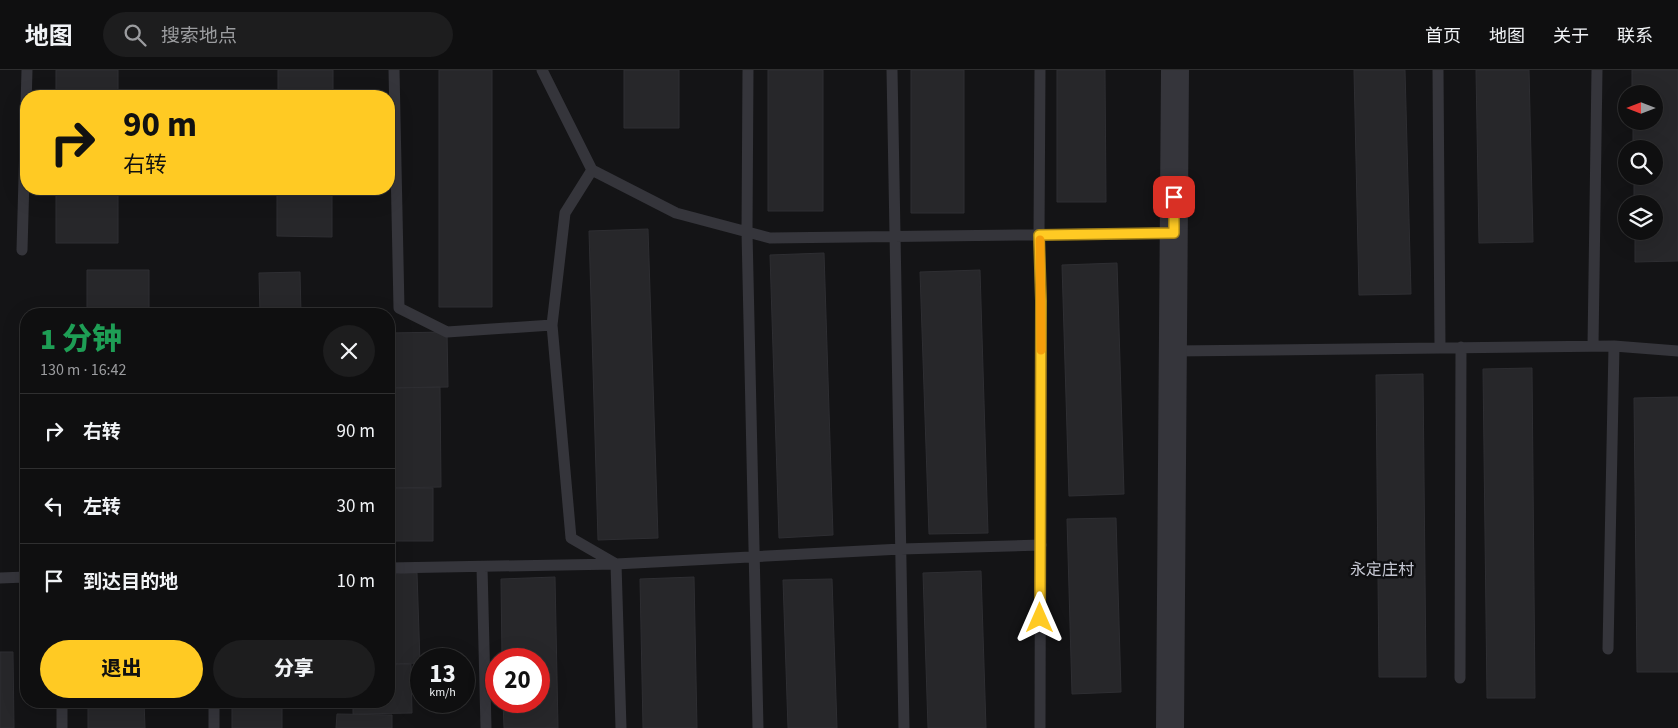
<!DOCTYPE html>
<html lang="zh">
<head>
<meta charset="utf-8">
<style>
	:root { --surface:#0f0f10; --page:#1d1d1e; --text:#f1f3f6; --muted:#9b9c9f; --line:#2f2f30; --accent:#ffca23 }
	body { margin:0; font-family:"Source Sans 3","Noto Sans SC",sans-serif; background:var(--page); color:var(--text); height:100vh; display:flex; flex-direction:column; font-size:19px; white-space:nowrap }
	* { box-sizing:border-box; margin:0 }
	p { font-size:16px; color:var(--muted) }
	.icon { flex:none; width:28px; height:28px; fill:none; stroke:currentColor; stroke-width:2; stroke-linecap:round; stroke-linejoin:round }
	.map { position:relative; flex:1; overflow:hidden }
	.panel { position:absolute; left:20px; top:238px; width:375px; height:400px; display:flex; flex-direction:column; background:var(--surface); border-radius:20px; box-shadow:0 5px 20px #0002,0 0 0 1px var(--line) }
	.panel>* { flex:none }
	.banner { position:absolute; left:20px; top:20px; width:375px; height:105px; border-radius:20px; box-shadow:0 5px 20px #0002,0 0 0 1px var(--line); background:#ffca23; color:#111; overflow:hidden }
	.needle { width:32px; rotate:270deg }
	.buttons { position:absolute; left:1618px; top:15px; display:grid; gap:10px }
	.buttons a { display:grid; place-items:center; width:45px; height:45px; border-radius:50%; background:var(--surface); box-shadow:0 5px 20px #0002,0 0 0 1px var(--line); font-size:25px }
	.speed { position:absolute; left:410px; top:578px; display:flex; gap:10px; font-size:25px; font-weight:700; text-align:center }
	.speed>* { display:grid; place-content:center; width:65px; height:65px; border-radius:50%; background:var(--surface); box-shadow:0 5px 20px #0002,0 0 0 1px var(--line); line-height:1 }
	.speed small { font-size:12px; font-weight:400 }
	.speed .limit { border:8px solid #d22; background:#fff; color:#111 }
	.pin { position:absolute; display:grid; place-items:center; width:42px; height:42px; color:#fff; margin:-21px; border-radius:10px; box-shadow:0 2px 8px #0006 }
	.me { position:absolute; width:55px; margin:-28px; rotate:0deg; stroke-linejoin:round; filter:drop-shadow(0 0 4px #0008) }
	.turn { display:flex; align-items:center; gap:18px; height:105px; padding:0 20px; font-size:22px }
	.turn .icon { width:65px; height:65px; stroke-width:2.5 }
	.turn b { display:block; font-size:35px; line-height:42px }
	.round { display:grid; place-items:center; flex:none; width:52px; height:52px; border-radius:26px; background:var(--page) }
	.head { display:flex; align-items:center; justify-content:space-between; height:85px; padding:0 20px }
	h1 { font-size:30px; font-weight:800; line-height:38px; color:#1e9e55 }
	.action { display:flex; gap:10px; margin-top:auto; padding:10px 20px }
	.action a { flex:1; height:58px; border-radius:30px; background:var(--accent); color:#111; font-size:20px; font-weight:800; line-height:58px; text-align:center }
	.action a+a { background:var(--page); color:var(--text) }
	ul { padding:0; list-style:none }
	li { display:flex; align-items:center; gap:15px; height:75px; padding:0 20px; border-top:1px solid var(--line) }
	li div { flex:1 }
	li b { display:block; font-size:19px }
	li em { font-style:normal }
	header { display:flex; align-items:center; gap:30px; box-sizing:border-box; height:70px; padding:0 25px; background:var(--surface); border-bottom:1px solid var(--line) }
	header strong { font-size:24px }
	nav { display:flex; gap:28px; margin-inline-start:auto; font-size:18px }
	.search { width:350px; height:45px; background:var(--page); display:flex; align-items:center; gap:12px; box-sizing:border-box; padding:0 18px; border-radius:28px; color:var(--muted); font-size:19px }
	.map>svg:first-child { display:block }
</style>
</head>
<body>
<header>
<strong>地图</strong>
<div class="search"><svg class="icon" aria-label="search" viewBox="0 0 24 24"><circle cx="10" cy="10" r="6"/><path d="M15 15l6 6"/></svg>搜索地点</div>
<nav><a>首页</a><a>地图</a><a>关于</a><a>联系</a></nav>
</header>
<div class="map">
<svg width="1678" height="658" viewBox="0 0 1678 658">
	<rect width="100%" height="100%" fill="#141416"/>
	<!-- building -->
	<path fill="#27272a" stroke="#2e2e32" d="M56,0H118V26H56Z
		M278,0H333V26H278Z
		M439,0H492V237H439Z
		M624,0H679V58H624Z
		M768,0H823V141H768Z
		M911,0H964V143H911Z
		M1057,0H1105L1106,132H1057Z
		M1354,0H1405L1411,224L1359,225Z
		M1476,0H1529L1533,172L1479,173Z
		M1632,0H1678V191L1635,192V161H1654V134H1634V106H1654V79H1633V51H1654V24H1632Z
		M56,119H118V173H56Z
		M277,119H332V167L277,166Z
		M648,159L658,468L598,470L589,161Z
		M824,183L833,465L779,468L770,185Z
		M1117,193L1124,424L1069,426L1062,195Z
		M87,200H149V244H87Z
		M980,200L988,463L929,464L920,202Z
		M300,202L301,244H260L259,203Z
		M447,262L448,317L389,318V263Z
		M1532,298L1535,628H1487L1483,299Z
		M1423,304L1426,607H1379L1376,305Z
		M440,317L441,417L389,418V318Z
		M1678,327V602H1637L1634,328Z
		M389,418H433V471H389Z
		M1116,448L1121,622L1072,624L1067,449Z
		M981,501L986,658H928L923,503Z
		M417,503L420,593L389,594V504Z
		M555,507L558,658H504L503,631H539V589H502L501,509Z
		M694,507L697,658H643L640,509Z
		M832,509L837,658H788L783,510Z
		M0,582H13L14,658H0Z
		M389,594H411L412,643L353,644V631H389Z
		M88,631H144L145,658H88Z
		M232,631H282V658H232Z
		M337,644L392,645V658H336Z"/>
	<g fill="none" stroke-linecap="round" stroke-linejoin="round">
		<!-- service -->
		<path stroke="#35353b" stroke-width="11" d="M394,0L399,238L447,262L552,255L565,143L592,100L676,143L770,168L1174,163
			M542,0L592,100
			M748,0L747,162L758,658
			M892,0L904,658
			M1040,0L1039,165L1041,231L1040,657
			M1438,0L1440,278
			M22,180L27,0
			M552,255L571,468L616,494L621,658
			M1593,276L1597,0
			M1173,281L1614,276L1678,281
			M482,497L486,658
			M389,498L616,494L901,479L1041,475
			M0,508L26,507
			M1608,579L1614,276
			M1460,608L1461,277
			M62,631V658
			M214,631V658"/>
		<!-- tertiary -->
		<path stroke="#35353b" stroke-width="28" d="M1170,658L1175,0"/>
	</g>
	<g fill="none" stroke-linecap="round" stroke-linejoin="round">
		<defs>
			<path id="route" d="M1040,548L1041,231L1039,165L1174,163V127"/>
		</defs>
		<!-- route casing -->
		<use href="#route" stroke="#a68317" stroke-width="12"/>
		<!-- route -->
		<use href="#route" stroke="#ffca23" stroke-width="9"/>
		<!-- slow -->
		<path stroke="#f59e0b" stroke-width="9" d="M1040,170L1041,280"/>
	</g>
	<g text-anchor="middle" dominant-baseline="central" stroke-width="5" stroke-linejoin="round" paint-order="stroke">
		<!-- neighbourhood labels -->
		<g font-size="16" fill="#c6c8d3" stroke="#0f0f11">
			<text x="1382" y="500">永定庄村</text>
		</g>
	</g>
</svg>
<div class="buttons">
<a><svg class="needle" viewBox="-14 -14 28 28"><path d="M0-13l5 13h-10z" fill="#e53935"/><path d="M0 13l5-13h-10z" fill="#9b9c9f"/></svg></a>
<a><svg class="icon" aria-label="search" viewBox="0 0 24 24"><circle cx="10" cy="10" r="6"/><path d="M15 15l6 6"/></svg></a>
<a><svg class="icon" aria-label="layers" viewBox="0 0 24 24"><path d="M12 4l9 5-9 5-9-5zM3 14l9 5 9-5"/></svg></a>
</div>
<div class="speed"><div>13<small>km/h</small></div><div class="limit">20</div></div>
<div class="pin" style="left:1174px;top:127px;background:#d93025"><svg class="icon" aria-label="arrive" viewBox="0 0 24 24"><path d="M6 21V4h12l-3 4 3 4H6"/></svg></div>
<svg class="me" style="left:1040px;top:548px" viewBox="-20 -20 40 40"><path d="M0-17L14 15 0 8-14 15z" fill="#ffca23" stroke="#fff" stroke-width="4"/></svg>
<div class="banner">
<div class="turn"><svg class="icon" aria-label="right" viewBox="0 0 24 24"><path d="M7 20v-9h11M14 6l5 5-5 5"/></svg><div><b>90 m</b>右转</div></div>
</div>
<section class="panel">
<div class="head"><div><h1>1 分钟</h1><p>130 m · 16:42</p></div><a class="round"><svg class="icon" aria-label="close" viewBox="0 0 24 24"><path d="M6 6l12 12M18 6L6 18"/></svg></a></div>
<ul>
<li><svg class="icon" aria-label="right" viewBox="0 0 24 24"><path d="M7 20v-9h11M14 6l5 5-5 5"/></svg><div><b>右转</b></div><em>90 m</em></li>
<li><svg class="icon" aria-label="left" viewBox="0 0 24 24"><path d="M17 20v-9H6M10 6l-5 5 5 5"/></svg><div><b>左转</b></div><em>30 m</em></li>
<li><svg class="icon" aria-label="arrive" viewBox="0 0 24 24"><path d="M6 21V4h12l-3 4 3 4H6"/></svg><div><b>到达目的地</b></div><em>10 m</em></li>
</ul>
<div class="action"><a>退出</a><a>分享</a></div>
</section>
</div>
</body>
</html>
